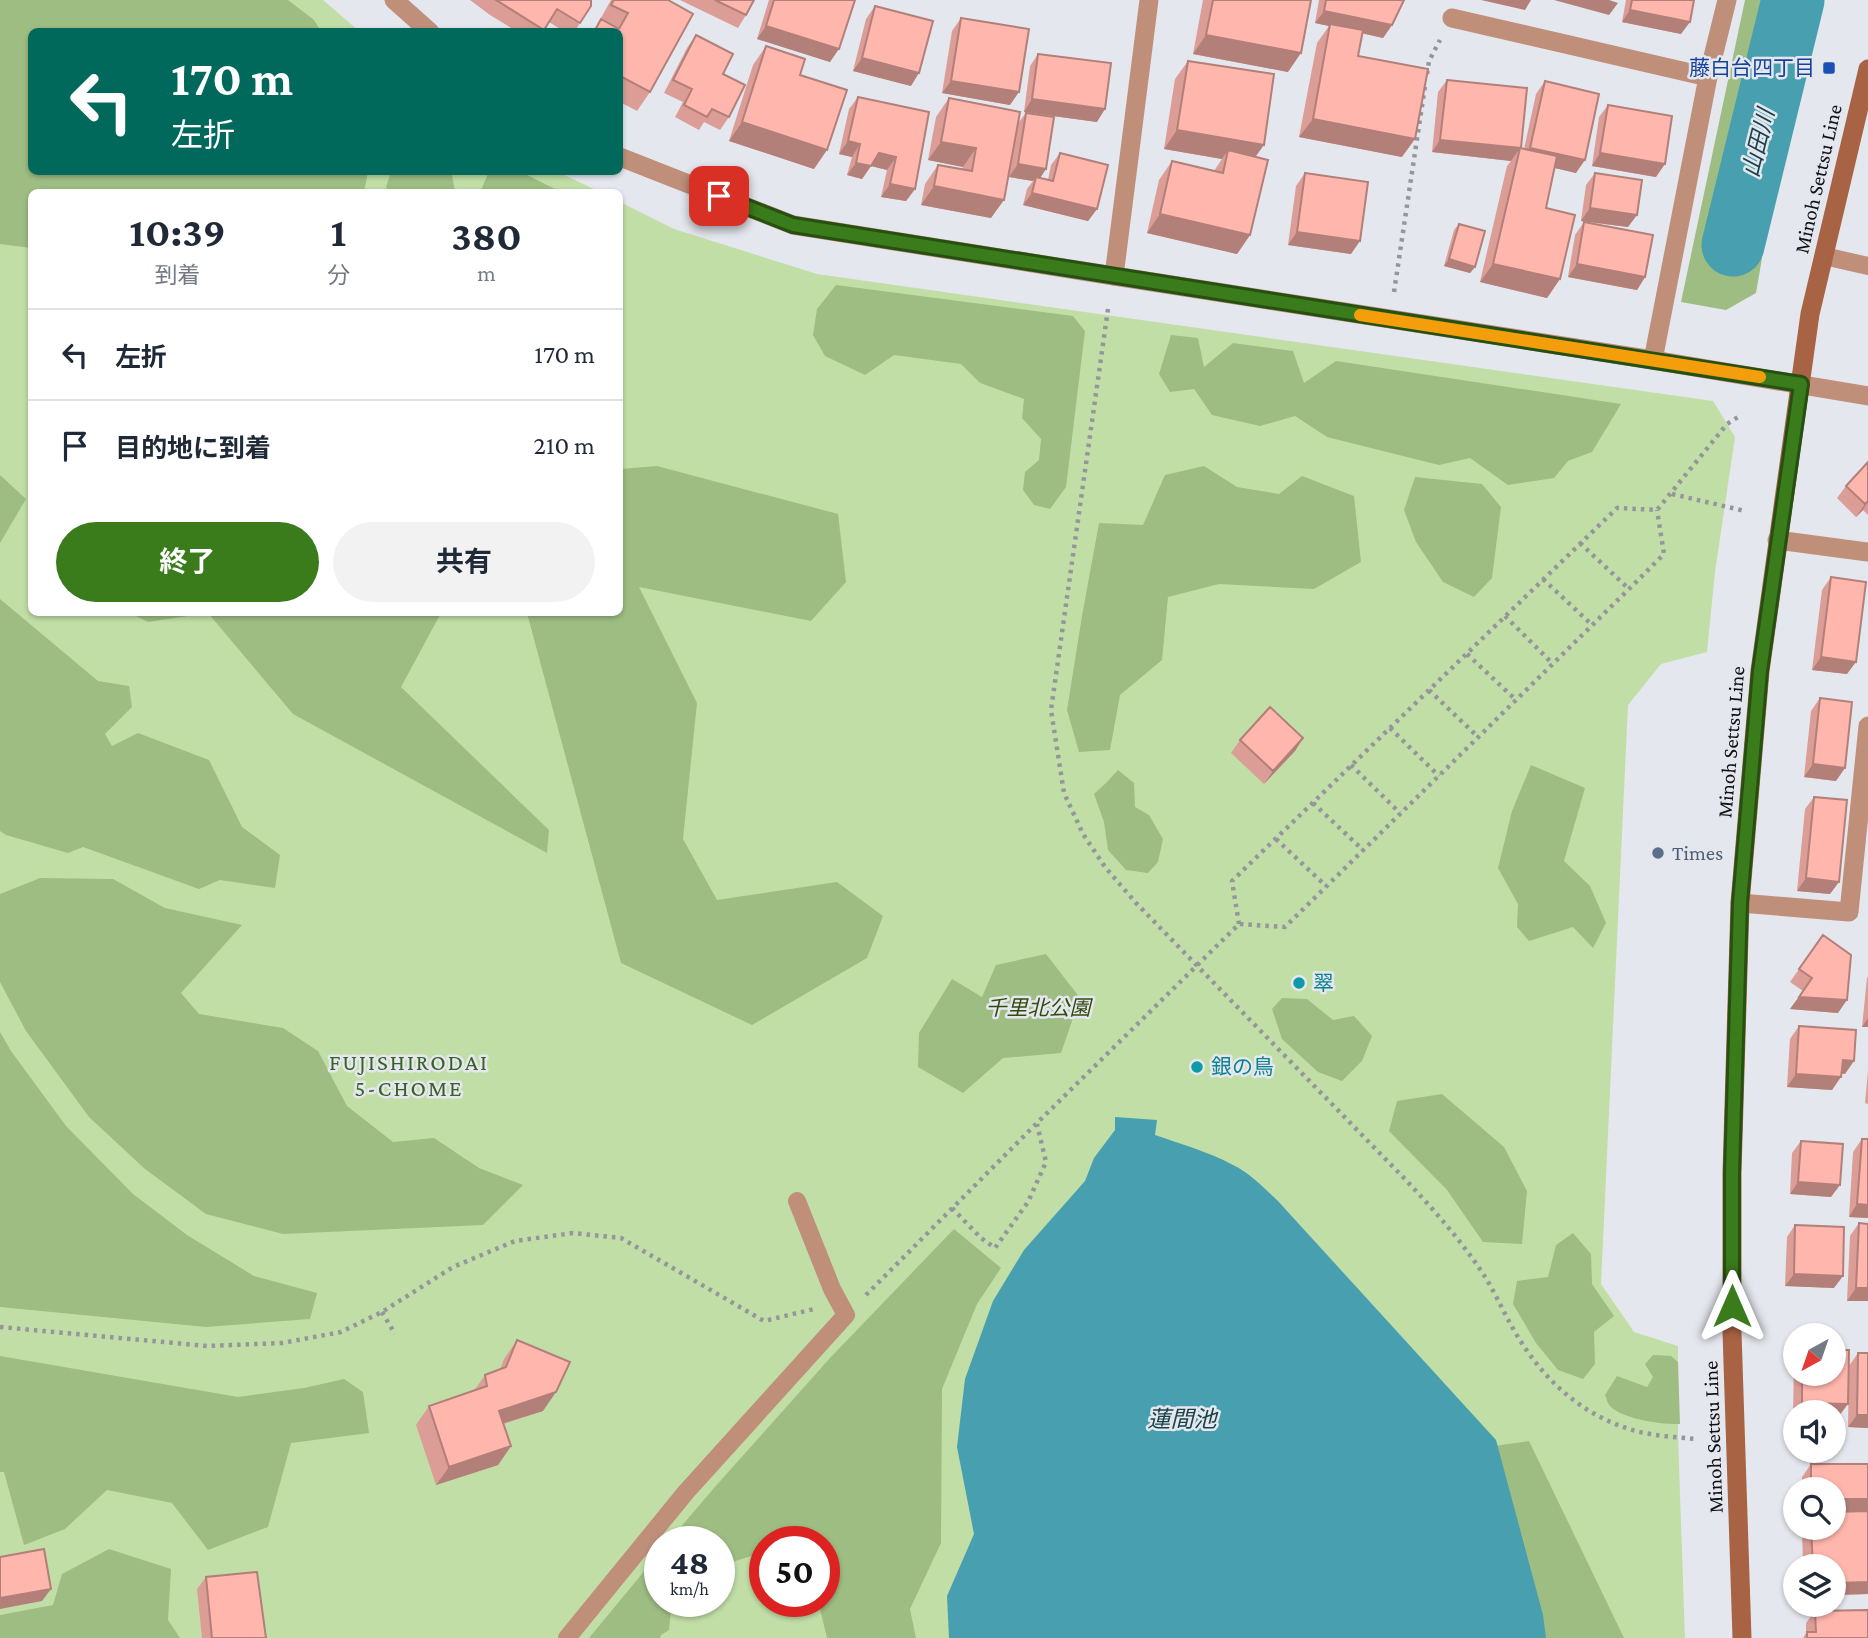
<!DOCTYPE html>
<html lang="ja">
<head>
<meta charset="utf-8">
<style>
	:root { --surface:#fff; --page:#f2f2f3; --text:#1f2937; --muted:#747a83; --line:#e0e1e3; --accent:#3a7b1b }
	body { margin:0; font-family:"Crimson Pro","Noto Sans JP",serif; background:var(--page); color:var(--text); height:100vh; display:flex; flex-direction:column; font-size:26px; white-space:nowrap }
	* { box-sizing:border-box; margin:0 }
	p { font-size:23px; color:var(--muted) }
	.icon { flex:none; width:38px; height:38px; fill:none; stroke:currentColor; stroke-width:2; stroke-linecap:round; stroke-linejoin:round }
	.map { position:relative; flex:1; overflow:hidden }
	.drawer { position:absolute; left:28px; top:189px; width:595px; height:427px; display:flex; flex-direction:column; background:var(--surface); border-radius:10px; box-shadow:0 2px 5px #0004 }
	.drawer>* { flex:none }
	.hud { position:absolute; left:28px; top:28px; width:595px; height:147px; border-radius:10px; box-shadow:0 2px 5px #0004; background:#00695c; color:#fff; overflow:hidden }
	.needle { width:46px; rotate:220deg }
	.controls { position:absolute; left:1783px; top:1323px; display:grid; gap:14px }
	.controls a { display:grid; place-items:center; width:63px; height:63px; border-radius:50%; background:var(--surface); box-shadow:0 2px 5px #0004; font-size:35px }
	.speed { position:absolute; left:644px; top:1526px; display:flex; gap:14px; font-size:35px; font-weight:700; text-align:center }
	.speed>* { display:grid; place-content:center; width:91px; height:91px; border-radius:50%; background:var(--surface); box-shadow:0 2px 5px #0004; line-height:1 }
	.speed small { font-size:18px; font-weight:400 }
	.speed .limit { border:10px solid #d22; background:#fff; color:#111 }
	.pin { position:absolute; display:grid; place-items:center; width:60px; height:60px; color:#fff; margin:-30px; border-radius:14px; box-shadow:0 4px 10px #0006 }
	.me { position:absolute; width:77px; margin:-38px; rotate:0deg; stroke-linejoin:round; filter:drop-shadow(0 0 5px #0008) }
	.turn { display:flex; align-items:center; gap:24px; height:147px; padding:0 28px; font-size:32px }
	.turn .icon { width:91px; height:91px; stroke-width:2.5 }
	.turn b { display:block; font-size:49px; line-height:60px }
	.eta { display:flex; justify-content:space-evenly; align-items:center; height:119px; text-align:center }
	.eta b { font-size:42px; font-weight:700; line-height:49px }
	.action { display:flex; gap:14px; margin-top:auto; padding:14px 28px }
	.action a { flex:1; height:80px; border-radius:42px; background:var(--accent); color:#fff; font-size:28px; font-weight:700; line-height:80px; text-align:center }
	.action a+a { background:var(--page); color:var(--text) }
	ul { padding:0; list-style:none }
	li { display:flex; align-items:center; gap:21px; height:91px; padding:0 28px; border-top:2px solid var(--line) }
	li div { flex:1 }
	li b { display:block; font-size:26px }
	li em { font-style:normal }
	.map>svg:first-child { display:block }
</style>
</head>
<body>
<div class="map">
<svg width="1868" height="1638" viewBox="0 0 1868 1638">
	<rect width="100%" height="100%" fill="#e5e7ee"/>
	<!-- green -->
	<path fill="#c1dea7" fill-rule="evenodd" d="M0,0H323L359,31L32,32V172H558L600,192H32V612H620V202L674,229L817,274L1713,401L1735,437L1715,572L1707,652L1661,664L1628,705L1601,1284L1634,1332L1678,1346V1437L1685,1638H0ZM660,1542H719V1601H660ZM765,1542H824V1601H765Z"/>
	<!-- forest -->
	<path fill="#9ebd82" d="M0,0H288L314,20L321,31L32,32V172H368L364,192H32L31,248L0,244Z
		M1745,0H1787L1725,249L1762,258L1756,293L1726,310L1681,302Z
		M391,172H447L452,175L455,192H389L386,187Z
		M508,172H521L561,192H480L488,174Z
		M836,285L1073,316L1085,331L1066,487L1050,509L1034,505L1023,490L1025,472L1039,460L1041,439L1022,418L1024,399L980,383L961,364L894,355L865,375L825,356L813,335L817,309Z
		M1171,335L1198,338L1204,367L1233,343L1293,351L1304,383L1336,361L1621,404L1592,452L1568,461L1554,478L1508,485L1470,458L1439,465L1327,437L1295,416L1260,426L1212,415L1194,389L1170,392L1159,374Z
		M657,466L838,514L846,582L811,621L639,587L697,703L683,839L717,900L837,882L883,916L867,958L752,1025L621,963L527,613L620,612V469Z
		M1204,466L1237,487L1279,494L1302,476L1354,496L1361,562L1314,589L1219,584L1168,597L1162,660L1120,695L1110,750L1079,752L1067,710L1082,616L1099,523L1143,525L1165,475Z
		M0,475L26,499L0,543Z
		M1415,477L1482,484L1501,507L1492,578L1474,597L1443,582L1416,542L1404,510Z
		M0,599L98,681L129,686L132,707L105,734L112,746L138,733L209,760L242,827L280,855L275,888L220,880L199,889L83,847L68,853L6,835L0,831Z
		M130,613H441L401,687L549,830L547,853L293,714L208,613L148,622Z
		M1531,765L1585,788L1564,861L1590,886L1606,923L1593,948L1573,927L1529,941L1517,927L1518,904L1498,868L1512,811Z
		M1118,770L1134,783L1135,807L1149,815L1163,839L1158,862L1148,873L1126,870L1108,850L1104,822L1094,794L1106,783Z
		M40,878L113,879L165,908L242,925L181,993L199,1014L283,1028L318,1051L347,1106L393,1142L434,1138L479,1168L523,1185L483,1225L283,1234L206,1214L145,1169L89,1117L26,1031L0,982V894Z
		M1046,954L1080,998L1061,1053L1003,1058L963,1093L918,1067L919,1033L952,979L982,997L996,965Z
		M1282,998L1307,999L1333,1020L1354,1016L1372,1036L1362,1061L1342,1081L1318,1072L1282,1039L1272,1009Z
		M0,1032L11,1051L66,1126L133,1194L187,1235L254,1276L317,1293L310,1319L206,1327L0,1307Z
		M1442,1094L1504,1147L1527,1191L1522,1244L1483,1242L1447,1190L1389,1131L1397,1101Z
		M954,1229L1001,1268L977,1304L942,1389L941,1543L910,1609L916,1638H827L818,1601H824V1542H765V1552L719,1566V1542H668L714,1488L830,1358Z
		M1573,1233L1591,1254L1592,1284L1614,1316L1594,1332L1595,1364L1583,1379L1558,1370L1536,1343L1513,1304L1517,1281L1548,1277L1556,1245Z
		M1653,1355L1671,1356L1678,1362L1680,1424C1663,1425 1622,1419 1610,1406C1607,1403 1607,1399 1605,1395L1617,1376L1647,1387L1653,1377L1645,1364Z
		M0,1356L238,1397L304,1388L344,1379L363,1392L369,1433L291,1443L268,1527L208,1550L172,1503L107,1490L65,1529L24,1545L4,1472H0Z
		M1529,1441L1624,1638H1535L1487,1447Z
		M109,1549L171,1569L168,1620L180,1638H0V1615L53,1605L62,1574Z
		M660,1552V1601H672L669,1630L661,1635L660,1638H589Z"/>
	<!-- water -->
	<path fill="#489fb0" d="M1115,1117L1157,1120L1155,1135C1181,1144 1209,1152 1233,1165C1250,1173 1264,1188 1277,1200L1496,1440L1543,1615L1546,1638H949L947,1596L974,1534L957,1447L965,1379L993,1301L1024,1250L1085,1181L1094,1158L1115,1130Z"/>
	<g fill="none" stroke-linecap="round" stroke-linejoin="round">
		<!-- river -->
		<path stroke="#489fb0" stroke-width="63" d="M1733,245L1793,0"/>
		<!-- path -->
		<path stroke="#95969b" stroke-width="4.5" stroke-dasharray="3.5 5" stroke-linecap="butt" d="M1427,74L1429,61L1440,40
			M1394,292L1425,86
			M1108,309L1051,710L1064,793L1083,834L1105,867L1136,903L1402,1176C1433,1209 1463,1242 1487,1280C1497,1297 1505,1315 1515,1332C1543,1380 1582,1416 1636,1431C1655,1436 1676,1437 1695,1439
			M1672,494L1745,511
			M1580,543L1629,589
			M1543,579L1592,625
			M1505,616L1553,664
			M1467,654L1516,700
			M1429,690L1478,737
			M1390,728L1439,776
			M1351,765L1400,813
			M1313,803L1363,850
			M1276,839L1326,886
			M1239,924L1232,881L1617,508L1657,510L1727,424L1738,417
			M952,1208L981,1238L995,1248L1028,1202L1046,1162L1037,1124
			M866,1295L1037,1123L1239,924L1285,927L1629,589L1664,554L1657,510
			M382,1312L395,1334
			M0,1327L207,1346L282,1343L341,1332L382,1312L453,1267L515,1241L573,1233L621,1238L764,1321L814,1309"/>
		<!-- service -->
		<path stroke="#bf8f79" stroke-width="18" d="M1824,256L1868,266
			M567,1638L686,1492L846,1315L832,1289L797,1201"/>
		<!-- minor -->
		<path stroke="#bf8f79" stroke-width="19" d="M1452,18L1708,77
			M1114,276L1149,0
			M1653,360L1708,77L1727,0
			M1777,540L1868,552
			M1740,903L1849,912L1868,726"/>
		<!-- tertiary -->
		<path stroke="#bf8f79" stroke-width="19" d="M394,0L430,32
			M620,157L793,225L1114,276L1653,360L1868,396"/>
		<!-- secondary -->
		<path stroke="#a76343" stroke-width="19" d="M1742,1638L1732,1332V1173L1740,903L1760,671L1810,314L1868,69"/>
	</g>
	<!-- wall -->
	<path fill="#db9d95" d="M470,0H591L580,23L574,32H565L549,22L543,32H518L490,15Z
		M611,0H668L650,92L637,111L620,102V32H593Z
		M680,0H754L746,15L738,28Z
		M769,0H855L830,62L757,39Z
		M1203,0H1311L1288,72L1193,54Z
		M1319,0H1404L1392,25L1383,38L1363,33L1358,56L1402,157L1299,137L1317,43L1329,26L1315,23Z
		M1626,0H1694L1681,34L1622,22Z
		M875,6L911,86L853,71L866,19Z
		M961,18L1010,105L942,93L952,31Z
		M696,35L729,117L720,130L704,122L699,130L675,117L683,102L664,93L687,48Z
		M766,46L800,75L814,169L729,141L753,65Z
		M1038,54L1097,122L1024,112L1030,66Z
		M1188,61L1255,157L1250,235L1237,254L1147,233L1159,180L1172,161L1214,171L1222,159L1164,149L1175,79Z
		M1447,80L1521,148L1524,149L1536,94L1545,81L1576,173L1555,168L1546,208L1560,279L1547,298L1480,282L1507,166L1511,161L1432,152L1438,92Z
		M858,97L915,189L906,201L881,197L887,170L871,166L862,179L847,175L852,157L839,154L849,109Z
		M949,98L1018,123L1026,113L1046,169L1040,178L1048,180L1051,165L1060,153L1097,209L1088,221L1023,205L1027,189L1033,181L1009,177L991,218L921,205L925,184L938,165L962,169L963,167L928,160L936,117Z
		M1608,105L1656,177L1592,166L1599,117Z
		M1305,173L1351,254L1288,245L1296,186Z
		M1595,173L1628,227L1581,221L1586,185Z
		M1584,222L1645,277L1637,290L1568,277L1575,235Z
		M1459,224L1475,267L1470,273L1444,266L1454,230Z
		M1868,462V515L1863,510L1856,517L1837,498L1846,486Z
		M1831,577L1847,674L1812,670L1822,590Z
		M1820,698L1836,781L1804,777L1811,711Z
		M1303,738L1295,751L1264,784L1231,753L1240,740Z
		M1814,797L1830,894L1797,891L1805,809Z
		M1823,935L1838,1013L1790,1009L1803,991L1790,982Z
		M1868,977V1027H1862L1867,978Z
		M1799,1026L1845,1074L1841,1073L1832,1090L1787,1087L1790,1039Z
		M1868,1071V1104L1865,1103Z
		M1862,1139L1868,1218L1849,1217L1853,1152Z
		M1801,1141L1831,1197L1790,1194L1792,1153Z
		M1859,1223L1868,1301H1847L1850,1236Z
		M1795,1225L1834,1288L1785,1286L1787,1237Z
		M517,1340L543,1411L503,1424L511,1446L498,1465L436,1485L416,1425L429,1406L474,1391L485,1375L500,1370L504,1359Z
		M1858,1353H1868V1428L1848,1427L1849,1366Z
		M1796,1360V1374H1834L1839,1416H1834V1412L1793,1416L1794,1362Z
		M1811,1464H1868V1594L1834,1595V1566H1803L1802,1528H1834L1857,1511H1834V1489H1802V1477Z
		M206,1577L266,1638H202L197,1589Z
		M1815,1611L1868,1638H1803L1806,1633V1623Z"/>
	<!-- shaded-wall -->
	<path fill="#b27f79" d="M1481,0H1531L1525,10Z
		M1554,0H1609L1618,3L1609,15Z
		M1630,10L1690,22L1681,34L1622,22Z
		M1324,11L1392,25L1383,38L1329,26L1330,24L1329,26L1315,23Z
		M766,26L839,49L830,62L757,39Z
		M1206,35L1301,53L1288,72L1193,54Z
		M862,58L919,73L911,86L853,71Z
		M951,81L1019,92L1010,105L942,93Z
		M1032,99L1105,109L1097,122L1024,112Z
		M1313,119L1415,139L1402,157L1299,137Z
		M742,122L827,150L814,169L729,141Z
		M1177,130L1264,145L1251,163L1228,150L1222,159L1164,149Z
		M1440,140L1520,148L1511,161L1432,152Z
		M848,141L860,144L852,157L839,154Z
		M941,142L976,148L963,167L928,160Z
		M1530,148L1585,160L1576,173L1521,160Z
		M879,153L896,157L887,170L871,166Z
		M1600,153L1665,164L1656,177L1592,166Z
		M856,163L871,166L862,179L847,175Z
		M1018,164L1046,169L1038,181L1036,177L1033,181L1009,177Z
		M890,184L915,189L906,201L881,197Z
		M934,186L1004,200L991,218L921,205Z
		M1032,193L1097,209L1088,221L1023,205Z
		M1590,208L1637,215L1628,227L1581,221Z
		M1160,214L1250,235L1237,254L1147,233Z
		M1297,232L1360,241L1351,254L1288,245Z
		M1449,259L1475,267L1470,273L1444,266Z
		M1493,264L1560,279L1547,298L1480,282Z
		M1577,264L1645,277L1637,290L1568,277Z
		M1868,501L1863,510L1856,517L1865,504Z
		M1821,657L1856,662L1847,674L1812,670Z
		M1303,738L1295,751L1264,784L1273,771Z
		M1813,764L1845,768L1836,781L1804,777Z
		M1806,878L1839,882L1830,894L1797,891Z
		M1799,997L1847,1000L1838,1013L1790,1009Z
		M1868,1018V1027H1862Z
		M1843,1060L1854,1061L1845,1074L1834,1072Z
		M1796,1074L1841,1077L1832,1090L1787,1087Z
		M1798,1182L1840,1185L1831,1197L1790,1194Z
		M1857,1204L1868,1205V1218L1849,1217Z
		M1794,1274L1843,1276L1834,1288L1785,1286Z
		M1856,1288H1868V1301H1847Z
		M556,1392L543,1411L485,1429L499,1411Z
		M1802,1403L1848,1404L1839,1416H1834V1412H1796V1416H1793Z
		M1857,1415H1868V1428L1848,1427Z
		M511,1446L498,1465L436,1485L449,1467Z
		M1834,1499H1868V1511H1834Z
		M1868,1582V1594L1834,1595V1583Z
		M51,1589L42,1601L0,1609V1598Z"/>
	<!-- building -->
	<path fill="#ffb6ad" stroke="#b27f79" stroke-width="2" d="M496,0H591V6L580,23L557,9L544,30Z
		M614,0H668L693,14L650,92L620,76V32H594L601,19L619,29L628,13L611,5Z
		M715,0H754L746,15Z
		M774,0H855L839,49L766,26Z
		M1213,0H1311L1301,53L1206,35Z
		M1326,0H1404L1392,25L1324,11Z
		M1632,0H1694L1690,22L1630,10Z
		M875,6L933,21L919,73L862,58Z
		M961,18L1029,29L1019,92L951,81Z
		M1330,24L1363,30L1358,56L1428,69L1415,139L1313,119Z
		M696,35L733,54L723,74L745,85L729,117L712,109L707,117L684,105L692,89L673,80Z
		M766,46L805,59L800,75L847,90L827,150L742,122Z
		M1038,54L1111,63L1105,109L1032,99Z
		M1188,61L1274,74L1264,145L1177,130Z
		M1447,80L1527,88L1521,148L1440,140Z
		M1545,81L1599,94L1585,160L1530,148Z
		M858,97L929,112L915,189L890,184L896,157L879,153L871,166L856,163L860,144L848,141Z
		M949,98L1020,112L1004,200L934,186L938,165L972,171L976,148L941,142Z
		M1608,105L1672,116L1665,164L1600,153Z
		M1026,113L1054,117L1046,169L1018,164Z
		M1520,148L1557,156L1546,208L1575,215L1560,279L1493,264Z
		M1228,150L1268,160L1250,235L1160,214L1172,161L1223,173Z
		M1060,153L1108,165L1097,209L1032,193L1036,177L1053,181Z
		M1305,173L1368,182L1360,241L1297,232Z
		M1595,173L1642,180L1637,215L1590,208Z
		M1584,222L1653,235L1645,277L1577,264Z
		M1459,224L1485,231L1475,267L1449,259Z
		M1868,462V501L1865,504L1846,486Z
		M1831,577L1866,582L1856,662L1821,657Z
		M1820,698L1852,702L1845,768L1813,764Z
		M1270,707L1303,738L1273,771L1240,740Z
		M1814,797L1847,800L1839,882L1806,878Z
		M1823,935L1851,955L1847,1000L1799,997L1812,978L1799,969Z
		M1799,1026L1856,1030L1854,1061L1843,1060L1841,1077L1796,1074Z
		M1862,1139H1868V1205L1857,1204Z
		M1801,1141L1843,1144L1840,1185L1798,1182Z
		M1859,1223L1868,1224V1288H1856Z
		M1795,1225L1844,1227L1843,1276L1794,1274Z
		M517,1340L570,1362L556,1392L499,1411L511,1446L449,1467L429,1406L487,1386L485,1375L506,1367Z
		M1834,1350H1849L1848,1404L1802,1403V1374H1834Z
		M1858,1353H1868V1415H1857Z
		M1811,1464H1868V1499H1834V1489H1811Z
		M1868,1511V1582L1834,1583V1566H1813L1811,1528H1834V1512Z
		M44,1549L51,1589L0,1598V1557Z
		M257,1572L266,1638H212L206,1577Z
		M1868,1610V1638H1807V1632H1816L1815,1611Z"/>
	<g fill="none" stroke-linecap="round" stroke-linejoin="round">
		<defs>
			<path id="route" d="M719,196L793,225L1801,384L1760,671L1740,903L1732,1173V1306"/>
		</defs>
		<!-- route casing -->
		<use href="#route" stroke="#265012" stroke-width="18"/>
		<!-- route -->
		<use href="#route" stroke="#3a7b1b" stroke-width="12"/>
		<!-- slow -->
		<path stroke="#f59e0b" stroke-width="12" d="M1360,315L1760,377"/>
	</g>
	<!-- markers -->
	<rect fill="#1a4fb4" stroke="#e5e7ee" stroke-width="2.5" x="1822" y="61" width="14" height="14" rx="3.5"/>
	<circle fill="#5c6f8a" stroke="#e5e7ee" stroke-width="2.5" cx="1658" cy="853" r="7"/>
	<g fill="#0f9aa8" stroke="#e5e7ee" stroke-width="2.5">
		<circle cx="1299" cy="983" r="7"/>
		<circle cx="1197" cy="1067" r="7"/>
	</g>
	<g text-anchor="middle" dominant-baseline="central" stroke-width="5" stroke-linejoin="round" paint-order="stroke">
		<!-- transit labels -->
		<g font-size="21" fill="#164399" stroke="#e5e7ee" text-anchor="end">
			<text x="1815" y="68">藤白台四丁目</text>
		</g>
		<!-- street labels -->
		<g font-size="21" fill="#121215" stroke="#e5e7ee">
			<text transform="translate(1818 179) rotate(-77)">Minoh Settsu Line</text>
			<text transform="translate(1731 742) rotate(-85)">Minoh Settsu Line</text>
			<text transform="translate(1713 1437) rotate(-92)">Minoh Settsu Line</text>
		</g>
		<!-- service labels -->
		<g font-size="21" fill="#4e5e75" stroke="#e5e7ee" text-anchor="start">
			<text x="1672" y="853">Times</text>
		</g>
		<!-- culture labels -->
		<g font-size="21" fill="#0d838f" stroke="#e5e7ee" text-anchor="start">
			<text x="1313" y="983">翠</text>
			<text x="1211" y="1067">銀の鳥</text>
		</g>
		<!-- park labels -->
		<g font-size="21" font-style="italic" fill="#304b0c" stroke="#e5e7ee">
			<text x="1038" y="1008">千里北公園</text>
		</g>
		<!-- water labels -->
		<g font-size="23" font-style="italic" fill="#194249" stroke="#e5e7ee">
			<text transform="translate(1758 143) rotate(-76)">山田川</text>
			<text x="1182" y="1419">蓮間池</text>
		</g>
		<!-- neighbourhood labels -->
		<g font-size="23" letter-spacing="2" fill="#376126" stroke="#e5e7ee">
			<text x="409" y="1062">FUJISHIRODAI<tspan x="409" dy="26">5-CHOME</tspan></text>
		</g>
	</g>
</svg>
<div class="controls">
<a><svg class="needle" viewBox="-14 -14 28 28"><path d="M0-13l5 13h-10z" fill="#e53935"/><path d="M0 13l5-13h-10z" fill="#747a83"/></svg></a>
<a><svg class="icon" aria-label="sound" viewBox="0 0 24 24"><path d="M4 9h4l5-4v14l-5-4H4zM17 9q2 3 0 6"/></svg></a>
<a><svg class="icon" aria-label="search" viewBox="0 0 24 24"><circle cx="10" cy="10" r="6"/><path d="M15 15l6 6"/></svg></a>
<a><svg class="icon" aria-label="layers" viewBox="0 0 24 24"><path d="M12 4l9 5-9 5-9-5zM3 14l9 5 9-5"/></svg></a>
</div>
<div class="speed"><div>48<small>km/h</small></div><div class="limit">50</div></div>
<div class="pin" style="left:719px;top:196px;background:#d93025"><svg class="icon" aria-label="arrive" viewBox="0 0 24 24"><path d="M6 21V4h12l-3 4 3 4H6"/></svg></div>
<svg class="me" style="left:1732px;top:1306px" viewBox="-20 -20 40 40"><path d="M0-17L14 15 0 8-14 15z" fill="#3a7b1b" stroke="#fff" stroke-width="4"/></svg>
<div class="hud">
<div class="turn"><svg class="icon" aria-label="left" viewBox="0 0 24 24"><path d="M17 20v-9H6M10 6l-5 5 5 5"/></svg><div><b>170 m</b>左折</div></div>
</div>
<section class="drawer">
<div class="eta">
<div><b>10:39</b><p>到着</p></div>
<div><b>1</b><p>分</p></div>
<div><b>380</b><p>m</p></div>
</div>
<ul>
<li><svg class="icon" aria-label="left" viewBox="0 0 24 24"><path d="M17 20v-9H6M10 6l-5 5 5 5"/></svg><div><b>左折</b></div><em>170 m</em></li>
<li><svg class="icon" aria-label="arrive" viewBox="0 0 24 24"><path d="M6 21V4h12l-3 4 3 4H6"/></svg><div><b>目的地に到着</b></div><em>210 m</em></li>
</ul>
<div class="action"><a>終了</a><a>共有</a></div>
</section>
</div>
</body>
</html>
